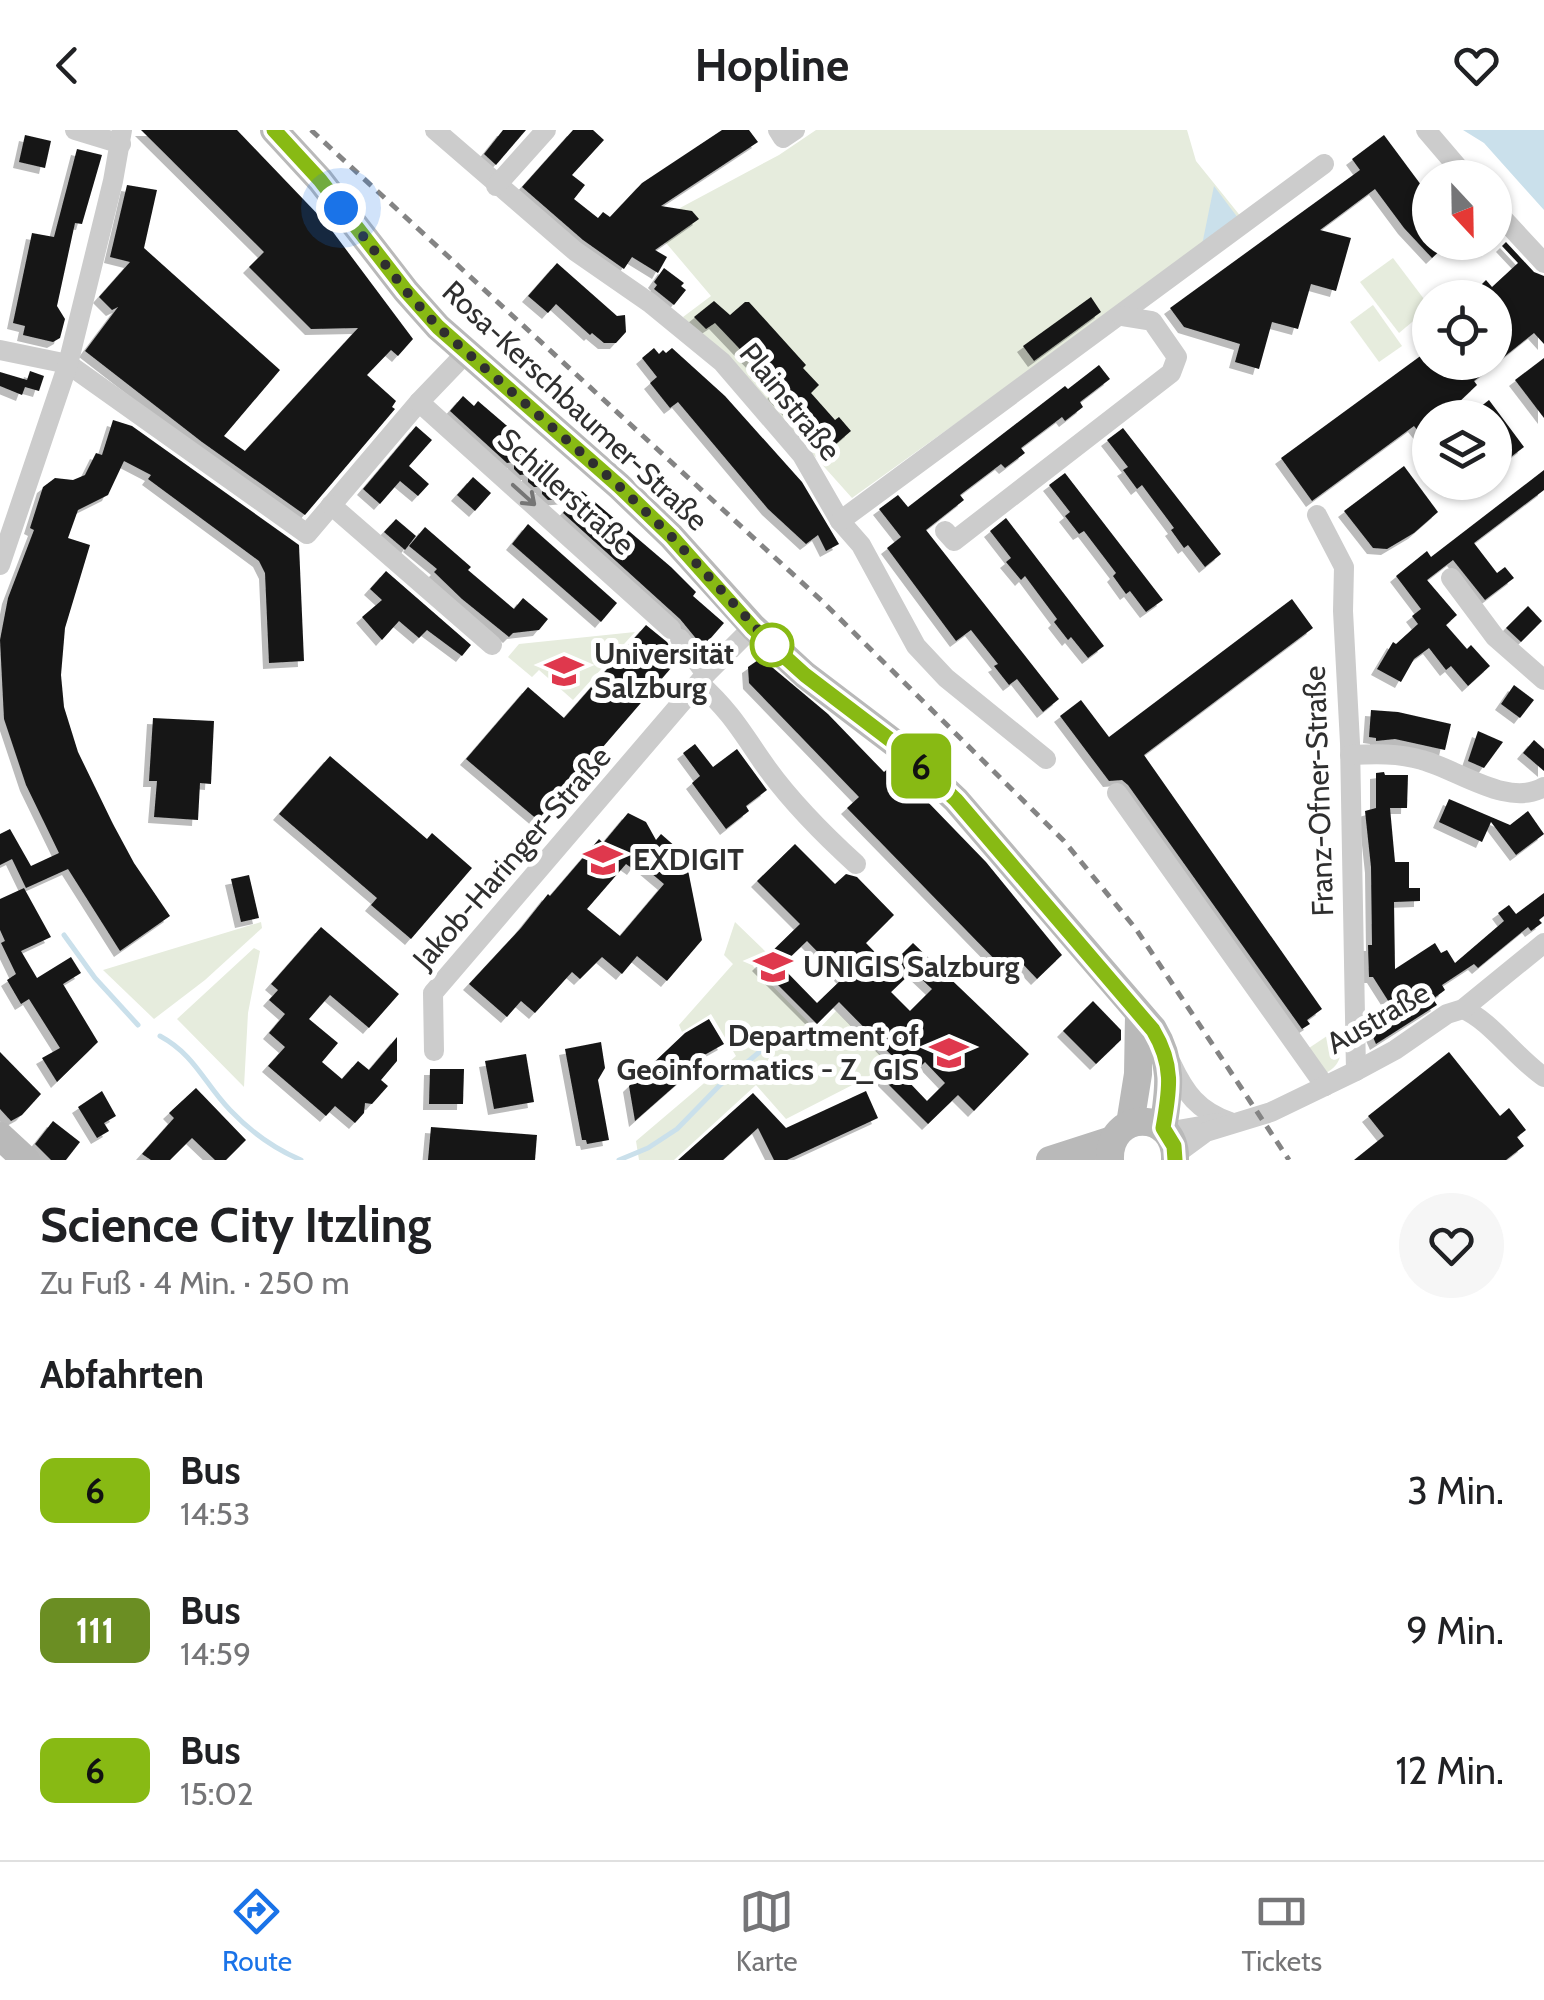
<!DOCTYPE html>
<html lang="de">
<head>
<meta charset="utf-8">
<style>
	:root { --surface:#fff; --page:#f6f6f6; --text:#202124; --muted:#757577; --line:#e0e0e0; --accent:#1a73e8 }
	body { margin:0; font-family:Cabin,sans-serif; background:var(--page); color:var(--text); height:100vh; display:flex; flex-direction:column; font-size:38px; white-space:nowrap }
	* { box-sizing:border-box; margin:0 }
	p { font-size:32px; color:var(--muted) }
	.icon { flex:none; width:55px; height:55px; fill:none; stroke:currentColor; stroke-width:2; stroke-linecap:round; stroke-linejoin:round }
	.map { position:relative; height:1030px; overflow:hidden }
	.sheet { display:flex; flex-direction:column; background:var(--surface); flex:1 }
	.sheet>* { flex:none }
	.badge { padding:0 20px; border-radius:15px; font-size:35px; line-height:65px }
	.needle { width:65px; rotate:158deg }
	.fabs { position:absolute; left:1412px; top:30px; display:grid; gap:20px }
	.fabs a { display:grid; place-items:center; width:100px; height:100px; border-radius:50%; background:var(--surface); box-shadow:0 2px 8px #0004; font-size:50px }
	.you { position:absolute; width:50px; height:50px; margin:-25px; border:8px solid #fff; border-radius:50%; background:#1a73e8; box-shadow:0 0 0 15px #1a73e833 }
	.map>.badge { position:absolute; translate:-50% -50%; box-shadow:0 0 0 5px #fff }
	h2 { padding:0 40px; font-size:38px; line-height:90px }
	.round { display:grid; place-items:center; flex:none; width:105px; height:105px; border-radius:52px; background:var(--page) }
	.summary { display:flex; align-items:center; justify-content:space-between; height:170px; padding:0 40px }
	h1 { font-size:48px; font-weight:700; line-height:75px }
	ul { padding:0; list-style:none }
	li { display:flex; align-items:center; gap:30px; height:140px; padding:0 40px }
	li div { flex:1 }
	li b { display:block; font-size:38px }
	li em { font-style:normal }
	li .badge { min-width:110px; font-weight:700; text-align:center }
	header { display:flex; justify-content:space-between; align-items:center; height:130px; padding:0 40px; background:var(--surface); font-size:45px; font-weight:700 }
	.tab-bar { display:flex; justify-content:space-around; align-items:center; height:140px; border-top:2px solid var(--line); background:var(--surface); font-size:28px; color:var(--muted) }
	.tab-bar a { display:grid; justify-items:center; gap:5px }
	.tab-bar .selected { color:var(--accent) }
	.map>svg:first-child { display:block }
	.green { fill:#e6ecdd }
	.water { fill:#cae0eb }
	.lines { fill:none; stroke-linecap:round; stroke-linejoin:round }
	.stream { stroke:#cae0eb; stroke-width:5 }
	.building { fill:#161616; fill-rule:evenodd; filter:url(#shadow) }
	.street { stroke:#ccc; stroke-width:20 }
	.secondary { stroke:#b9b9b9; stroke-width:28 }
	.rail { stroke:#848484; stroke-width:5; stroke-dasharray:10 8; stroke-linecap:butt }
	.oneway { stroke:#767676 }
	.line-casing { stroke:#fff; stroke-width:22 }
	.line { stroke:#88ba14; stroke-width:15 }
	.walk { stroke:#2f2f2f; stroke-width:10; stroke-dasharray:0 18 }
	.stop-dot { fill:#fff; stroke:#88ba14; stroke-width:5 }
	.labels { text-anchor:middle; stroke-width:10; stroke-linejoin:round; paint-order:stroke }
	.street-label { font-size:30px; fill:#2f2f2f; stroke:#fff }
	.poi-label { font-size:30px; font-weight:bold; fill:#2f2f2f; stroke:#fff; text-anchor:start }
</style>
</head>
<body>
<header><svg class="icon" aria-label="back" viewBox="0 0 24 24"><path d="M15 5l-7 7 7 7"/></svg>Hopline<svg class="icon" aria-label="heart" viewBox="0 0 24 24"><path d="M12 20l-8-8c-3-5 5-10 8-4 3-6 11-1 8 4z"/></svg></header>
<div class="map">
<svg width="1544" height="1030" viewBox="0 0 1544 1030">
	<defs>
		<filter id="shadow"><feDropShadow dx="-6" dy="6" stdDeviation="0" flood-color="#0004"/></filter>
	</defs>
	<rect width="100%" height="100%" fill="#fff"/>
	<g class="green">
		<path d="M816 0H1187L1196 31 1242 88 852 368 767 273 683 187 711 166 650 94 779 25Z"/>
		<path d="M1393 128 1430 177 1399 203 1360 152Z"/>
		<path d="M1373 175 1402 216 1379 232 1350 192Z"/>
		<path d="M635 502 573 570 539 540 532 547 508 527 519 514Z"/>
		<path d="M261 792 262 798 205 850 154 889 103 840Z"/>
		<path d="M735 792 766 822 753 836 817 901 836 881 887 931 868 947 786 989 756 955 674 1030H639L636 1011 736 926 711 884 682 902 679 895 733 834 724 825Z"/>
		<path d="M254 818 260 821 248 883 244 957 177 889Z"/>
		<path d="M1339 903C1342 924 1343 935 1322 945L1306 920 1330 904Z"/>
	</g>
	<g class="water">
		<path d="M1463 0H1544V80L1484 13Z"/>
		<path d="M1214 56 1238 88 1202 115Z"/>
	</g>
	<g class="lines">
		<g class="stream">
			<path d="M64 805 95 848 138 895"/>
			<path d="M160 906C195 925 204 953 230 980 250 1001 275 1019 301 1030"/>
			<path d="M619 1030 648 1018 677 999 720 955 763 919"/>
		</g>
	</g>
	<g class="building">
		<path d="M141 0H237L327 94 413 209 398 226 391 220 367 245 396 271 392 277 395 279 305 385 202 312 85 221 118 177 112 180 99 167 130 132 110 127 127 55 157 60 144 118 280 240 224 306 245 321 358 198 311 199 249 137 264 122Z"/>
		<path d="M503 0H526L496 35 484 24Z"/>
		<path d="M573 0H593L604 10 572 45 585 55 574 69 598 88 603 82 610 87 642 53 722 0H749L758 12 661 76 692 81 699 89 655 120 667 127 658 143 632 127 624 139 583 110 522 57Z"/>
		<path d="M25 5 51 11 45 38 19 32Z"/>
		<path d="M1384 5 1430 67V112H1449L1432 128 1404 98 1375 59 1320 100 1351 108 1336 161 1311 154 1298 199 1272 192 1259 239 1235 232 1240 214 1184 197 1170 178 1360 40 1352 29Z"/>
		<path d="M77 19 102 25 82 94 75 93 57 176 65 189 60 208 53 212 23 205 25 196 13 193 32 103 54 107Z"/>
		<path d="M1506 112 1534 142 1544 146V214L1534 203 1474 251 1477 255 1459 272 1470 285 1489 270 1524 317 1495 339V288H1430V316L1414 296 1312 371 1281 328 1430 219V232H1495V168H1468L1486 150 1492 157 1518 133 1502 116Z"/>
		<path d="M557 133 617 186 625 185 626 202 616 213H604L592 203 590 205 556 174 548 183 528 166Z"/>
		<path d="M664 138 684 153 681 156 686 160 674 175 654 159 657 155 654 152Z"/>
		<path d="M1091 167 1101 182 1034 231 1023 216Z"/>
		<path d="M714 171 730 185 745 172H749L806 235 803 238 819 255 811 263 835 290 839 287 851 301 830 319 794 278 790 281 773 263 778 259 715 193 706 199 694 187Z"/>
		<path d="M654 218 659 224 663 220 666 223 672 218 725 266 802 352 839 414 826 421 818 405 806 414 768 379 678 272 670 278 650 253 657 247 642 228Z"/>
		<path d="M1544 228V288L1515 250Z"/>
		<path d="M1099 235 1110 249 1080 272 1083 277 1065 291 1062 287 1021 318 1025 323 1005 338 1001 334 960 365 964 370 926 400 1059 569 1043 582 1017 549 1009 555 994 536 998 534 971 500 956 511 887 418 901 407 879 379 898 365 908 377 1065 256 1068 259Z"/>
		<path d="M30 241 44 246 39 261 25 257 22 265 0 256V242L27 250Z"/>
		<path d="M463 266 474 276 478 271 513 301 511 303 539 328 540 342H553L554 354H568L569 368 548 370 542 364V357H534L528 352V344L520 345 514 339V332L507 333 450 281Z"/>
		<path d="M113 290 132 296 299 415 304 531 269 533 265 443 259 431 148 349 151 345 124 331 108 365 78 380 68 408 90 415 65 498 61 545 64 577 78 622 113 694 134 733 170 786 120 821 68 739 26 758 12 729 0 735V704L10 699 31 736 59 723 26 655 4 589 0 510 8 468 34 400 30 398 43 357 55 348 73 350 85 345 96 323 102 325Z"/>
		<path d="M416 296 432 310 409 336 429 354 418 366 400 351 380 374 363 359Z"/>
		<path d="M1123 298 1221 424 1205 437 1188 415 1184 418 1171 400 1174 398 1142 355 1137 359 1123 340 1128 337 1107 310Z"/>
		<path d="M1404 336 1438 382 1414 403 1387 419 1373 418 1344 381Z"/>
		<path d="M1544 340V360L1474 413 1497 443 1505 437 1514 448 1485 470 1453 430 1427 450 1457 485 1446 495 1467 519 1471 515 1490 536 1468 556 1451 536 1446 540 1429 518 1414 529 1401 552 1377 539 1393 512 1396 514 1418 494 1412 486 1421 479 1396 446 1427 421 1431 427Z"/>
		<path d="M1065 343 1163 470 1146 482 1130 461 1126 464 1113 446 1116 443 1084 401 1079 404 1065 386 1070 382 1049 355Z"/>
		<path d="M473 347 491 363 475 381 457 365Z"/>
		<path d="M582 361 671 437 696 462 693 466 724 493 703 517 680 489 563 383Z"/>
		<path d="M1006 388 1104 516 1088 528 1071 507 1068 510 1054 492 1057 489 1025 446 1021 450 1006 432 1011 428 990 401Z"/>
		<path d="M396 389 416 406 405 420 384 402Z"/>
		<path d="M528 394 617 473 601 492 512 414Z"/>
		<path d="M425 397 471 437 468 440 514 479 523 468 548 489 539 500 513 503 509 507 462 469 434 442 437 439 409 416Z"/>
		<path d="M386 441 471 515 462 526 427 500 419 508 399 491 382 510 362 487 382 470 370 459Z"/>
		<path d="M1292 469 1313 498 1144 625 1322 879 1307 890 1310 894 1302 899 1128 655 1122 650 1109 651 1060 586 1081 570 1109 607Z"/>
		<path d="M1528 476 1542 491 1521 512 1506 498Z"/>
		<path d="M646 495 667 512 678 530 539 691 466 629 528 557 564 588Z"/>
		<path d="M761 528 828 584 884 642 892 635 986 732 1062 825 1037 849 1018 829 1006 841 847 678 859 667 749 553 748 537Z"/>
		<path d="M1514 555 1534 570 1520 588 1501 574Z"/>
		<path d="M1371 580 1398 582 1451 594 1445 620 1395 609 1376 611V608L1369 607Z"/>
		<path d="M153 588 214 591 211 654 200 653 198 690 154 687 157 651H149Z"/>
		<path d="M1478 601 1503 612 1484 638 1468 631Z"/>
		<path d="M1534 610 1544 619V641L1523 623Z"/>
		<path d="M695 614 713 637 737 619 767 660 746 676 749 681 726 699 692 653 700 646 683 623Z"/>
		<path d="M330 626 427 709 432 703 472 738 411 809 371 775 377 768 279 684Z"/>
		<path d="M1384 642 1385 645H1408L1407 678H1390L1395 732H1409V758H1420V771L1394 772 1395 839 1435 813 1441 823 1447 820 1455 833 1504 791 1498 783 1509 775 1516 784 1544 763V786L1539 790 1542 793 1531 801 1528 797 1478 838 1474 834 1442 855 1445 860 1433 869 1437 875 1376 914 1369 898 1392 885 1394 880 1373 847H1369L1368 815H1372L1371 737 1365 681 1376 678V643Z"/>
		<path d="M1449 669 1510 695 1528 681 1544 704 1516 725 1491 692 1482 712 1439 692Z"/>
		<path d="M628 683 646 692 656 710 661 704 685 725 702 810 667 851 637 826 622 844 602 827 580 849 572 842 535 883 521 871 507 887 469 854 521 798 548 764 550 766 599 709 603 713ZM638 732 664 754 620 806 587 779 626 734 633 739Z"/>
		<path d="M795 714 835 754 846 744 857 747 894 785 866 813 889 837 913 813 1029 924 974 981 958 965 928 994 883 949 899 933 839 872 817 894 758 835 800 794 757 751ZM807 811 843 848 817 873 781 836ZM913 841 932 859 910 881 891 862ZM925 932 945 953 927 971 907 950Z"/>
		<path d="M249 745 259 788 241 792 231 749Z"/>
		<path d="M24 758 51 807 21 821 37 848 71 827 81 843 63 854 98 912 57 952 42 928 60 918 29 869 21 874 7 850 16 844 1 813 5 811 0 800V769Z"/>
		<path d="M321 797 399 864 369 898 330 865 309 889 338 913 322 932 342 949 358 931 369 940 397 907V931L381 950 388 956 372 974 365 973 364 983 355 993 335 976 326 986 268 936 285 917 269 903 285 884 269 870 278 860 271 854Z"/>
		<path d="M1093 871 1121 900V910L1096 934 1063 901Z"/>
		<path d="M709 889 724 914 699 928 702 932 635 991 629 956 685 903Z"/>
		<path d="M601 912 605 938 598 950 609 1010 587 1014 586 1010H582L565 919Z"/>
		<path d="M0 922 41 964 22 985 11 991 0 979Z"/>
		<path d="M1449 922 1500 986 1509 978 1526 1000 1517 1007 1524 1016 1506 1030H1354L1384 1006 1368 986Z"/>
		<path d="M526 924 534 972 494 979 485 931Z"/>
		<path d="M430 939H464L463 974H429Z"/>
		<path d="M196 958 246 1010 226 1030H215L192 1008 170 1030H151L142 1024 174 988 169 983Z"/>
		<path d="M102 961 116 986 104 993 109 1001 97 1008 78 977Z"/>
		<path d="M866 961 878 988 787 1030H774L758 998 723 1030H678L753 963 786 998Z"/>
		<path d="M53 991 80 1012 66 1030H51L35 1014Z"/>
		<path d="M431 997 537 1005 535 1030H428Z"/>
	</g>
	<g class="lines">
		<g class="street">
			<path d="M75 0 121 14"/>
			<path d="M435 0 575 121 650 173 722 232 802 325 840 391 861 415 916 516 946 548 1046 629"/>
			<path d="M778 0 783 8 795 0"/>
			<path d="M1426 0 1467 48"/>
			<path d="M496 56 546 0"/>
			<path d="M1495 80 1544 133"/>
			<path d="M0 220 68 234 307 404 419 272 467 222"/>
			<path d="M419 272 671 499"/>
			<path d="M331 375 492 515"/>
			<path d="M1317 385 1344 437 1343 481 1350 613 1356 941"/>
			<path d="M840 391 1324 34"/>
			<path d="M945 401 954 411 1171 243 1177 227 1152 191 1121 186"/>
			<path d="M0 435 68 234 113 51 122 0"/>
			<path d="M1451 448 1495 507 1544 550"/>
			<path d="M680 509 706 544"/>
			<path d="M699 553C729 580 740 599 762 631 788 669 822 703 856 734"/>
			<path d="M1350 625C1374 624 1399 623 1422 630 1459 640 1508 678 1544 657"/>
			<path d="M1117 663 1325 956"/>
			<path d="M1463 879C1490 890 1517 929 1544 947"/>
			<path d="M434 921 433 863 706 544 753 497"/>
			<path d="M1171 933C1185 963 1198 981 1230 992"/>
			<path d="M1166 1002 1218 993"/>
			<path d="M1176 1024 1206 1002 1271 982 1356 941 1395 920 1447 884 1463 879 1544 813"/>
		</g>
		<g class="secondary">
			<path d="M274 0 320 50 406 161 438 197 619 356 671 406 753 497 805 545 901 618 956 670 1153 899C1174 934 1169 960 1163 999"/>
			<path d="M1130 994 1138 944 1139 885"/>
			<path d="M0 1006 26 1030"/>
			<path d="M1050 1030 1112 1010"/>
			<path d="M1110 1030C1108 979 1177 979 1175 1030"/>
		</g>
		<path class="rail" d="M311 0 822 471 1064 711 1136 799 1289 1030"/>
	</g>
	<defs><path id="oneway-shaft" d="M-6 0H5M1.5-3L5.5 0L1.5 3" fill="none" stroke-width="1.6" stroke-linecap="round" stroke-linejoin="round" transform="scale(2.5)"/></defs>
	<use class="oneway" href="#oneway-shaft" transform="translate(524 365) rotate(42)"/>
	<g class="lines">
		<g class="line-casing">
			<path id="line" d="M274 0 320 50 406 161 438 197 619 356 671 406 753 498 805 545 901 618 956 670 1153 900C1174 935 1170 959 1163 998L1174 1016 1175 1030"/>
		</g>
		<use href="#line" class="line"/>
		<path class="walk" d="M341 78 406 161 438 197 619 356 671 406 772 515"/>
	</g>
	<defs>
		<g id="university-bare" transform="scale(3)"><path d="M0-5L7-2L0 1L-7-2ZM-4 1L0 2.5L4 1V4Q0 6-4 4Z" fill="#df384d" stroke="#fff" stroke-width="2.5" paint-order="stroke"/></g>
	</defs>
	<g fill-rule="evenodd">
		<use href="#university-bare" x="564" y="541"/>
		<use href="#university-bare" x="603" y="730"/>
		<use href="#university-bare" x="773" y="837"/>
		<use href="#university-bare" x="949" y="923"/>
	</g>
	<circle class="stop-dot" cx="772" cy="515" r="20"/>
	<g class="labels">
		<g class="street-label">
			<text transform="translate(790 272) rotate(51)" y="10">Plainstraße</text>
			<text transform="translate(575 276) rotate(43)" y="10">Rosa-Kerschbaumer-Straße</text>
			<text transform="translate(566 362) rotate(42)" y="10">Schillerstraße</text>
			<text transform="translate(1319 661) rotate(-92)" y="10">Franz-Ofner-Straße</text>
			<text transform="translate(512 728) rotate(-49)" y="10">Jakob-Haringer-Straße</text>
			<text transform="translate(1378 888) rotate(-30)" y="10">Austraße</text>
		</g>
		<g class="poi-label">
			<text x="594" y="534">Universität<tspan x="594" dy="34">Salzburg</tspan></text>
			<text x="633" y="740">EXDIGIT</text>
			<text x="803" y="847">UNIGIS Salzburg</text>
			<text x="919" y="916" text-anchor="end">Department of<tspan x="919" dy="34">Geoinformatics - Z_GIS</tspan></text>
		</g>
	</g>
</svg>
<div class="fabs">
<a><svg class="needle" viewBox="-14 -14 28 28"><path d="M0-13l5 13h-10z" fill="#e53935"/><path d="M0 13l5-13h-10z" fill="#757577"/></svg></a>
<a><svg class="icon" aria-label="locate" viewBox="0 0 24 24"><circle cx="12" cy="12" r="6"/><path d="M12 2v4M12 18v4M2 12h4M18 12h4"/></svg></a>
<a><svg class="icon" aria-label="layers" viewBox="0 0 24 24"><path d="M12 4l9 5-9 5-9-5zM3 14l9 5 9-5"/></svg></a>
</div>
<div class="you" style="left:341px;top:78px"></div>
<b class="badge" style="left:921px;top:636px;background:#88ba14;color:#111">6</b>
</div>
<section class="sheet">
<div class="summary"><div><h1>Science City Itzling</h1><p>Zu Fuß · 4 Min. · 250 m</p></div><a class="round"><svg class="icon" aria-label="heart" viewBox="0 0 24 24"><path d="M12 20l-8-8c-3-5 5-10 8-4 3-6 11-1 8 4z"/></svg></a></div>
<h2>Abfahrten</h2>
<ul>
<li><span class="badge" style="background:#88ba14;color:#111">6</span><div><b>Bus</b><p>14:53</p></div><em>3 Min.</em></li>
<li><span class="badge" style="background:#6b8e23;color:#fff">111</span><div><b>Bus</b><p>14:59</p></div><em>9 Min.</em></li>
<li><span class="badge" style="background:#88ba14;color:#111">6</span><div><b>Bus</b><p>15:02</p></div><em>12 Min.</em></li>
</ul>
</section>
<nav class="tab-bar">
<a class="selected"><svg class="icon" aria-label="directions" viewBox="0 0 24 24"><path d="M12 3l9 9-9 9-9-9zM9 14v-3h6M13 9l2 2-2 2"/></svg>Route</a>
<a><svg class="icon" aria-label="map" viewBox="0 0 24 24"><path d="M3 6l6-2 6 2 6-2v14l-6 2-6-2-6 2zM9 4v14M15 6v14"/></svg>Karte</a>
<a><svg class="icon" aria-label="tickets" viewBox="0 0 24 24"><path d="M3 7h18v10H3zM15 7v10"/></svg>Tickets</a>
</nav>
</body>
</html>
